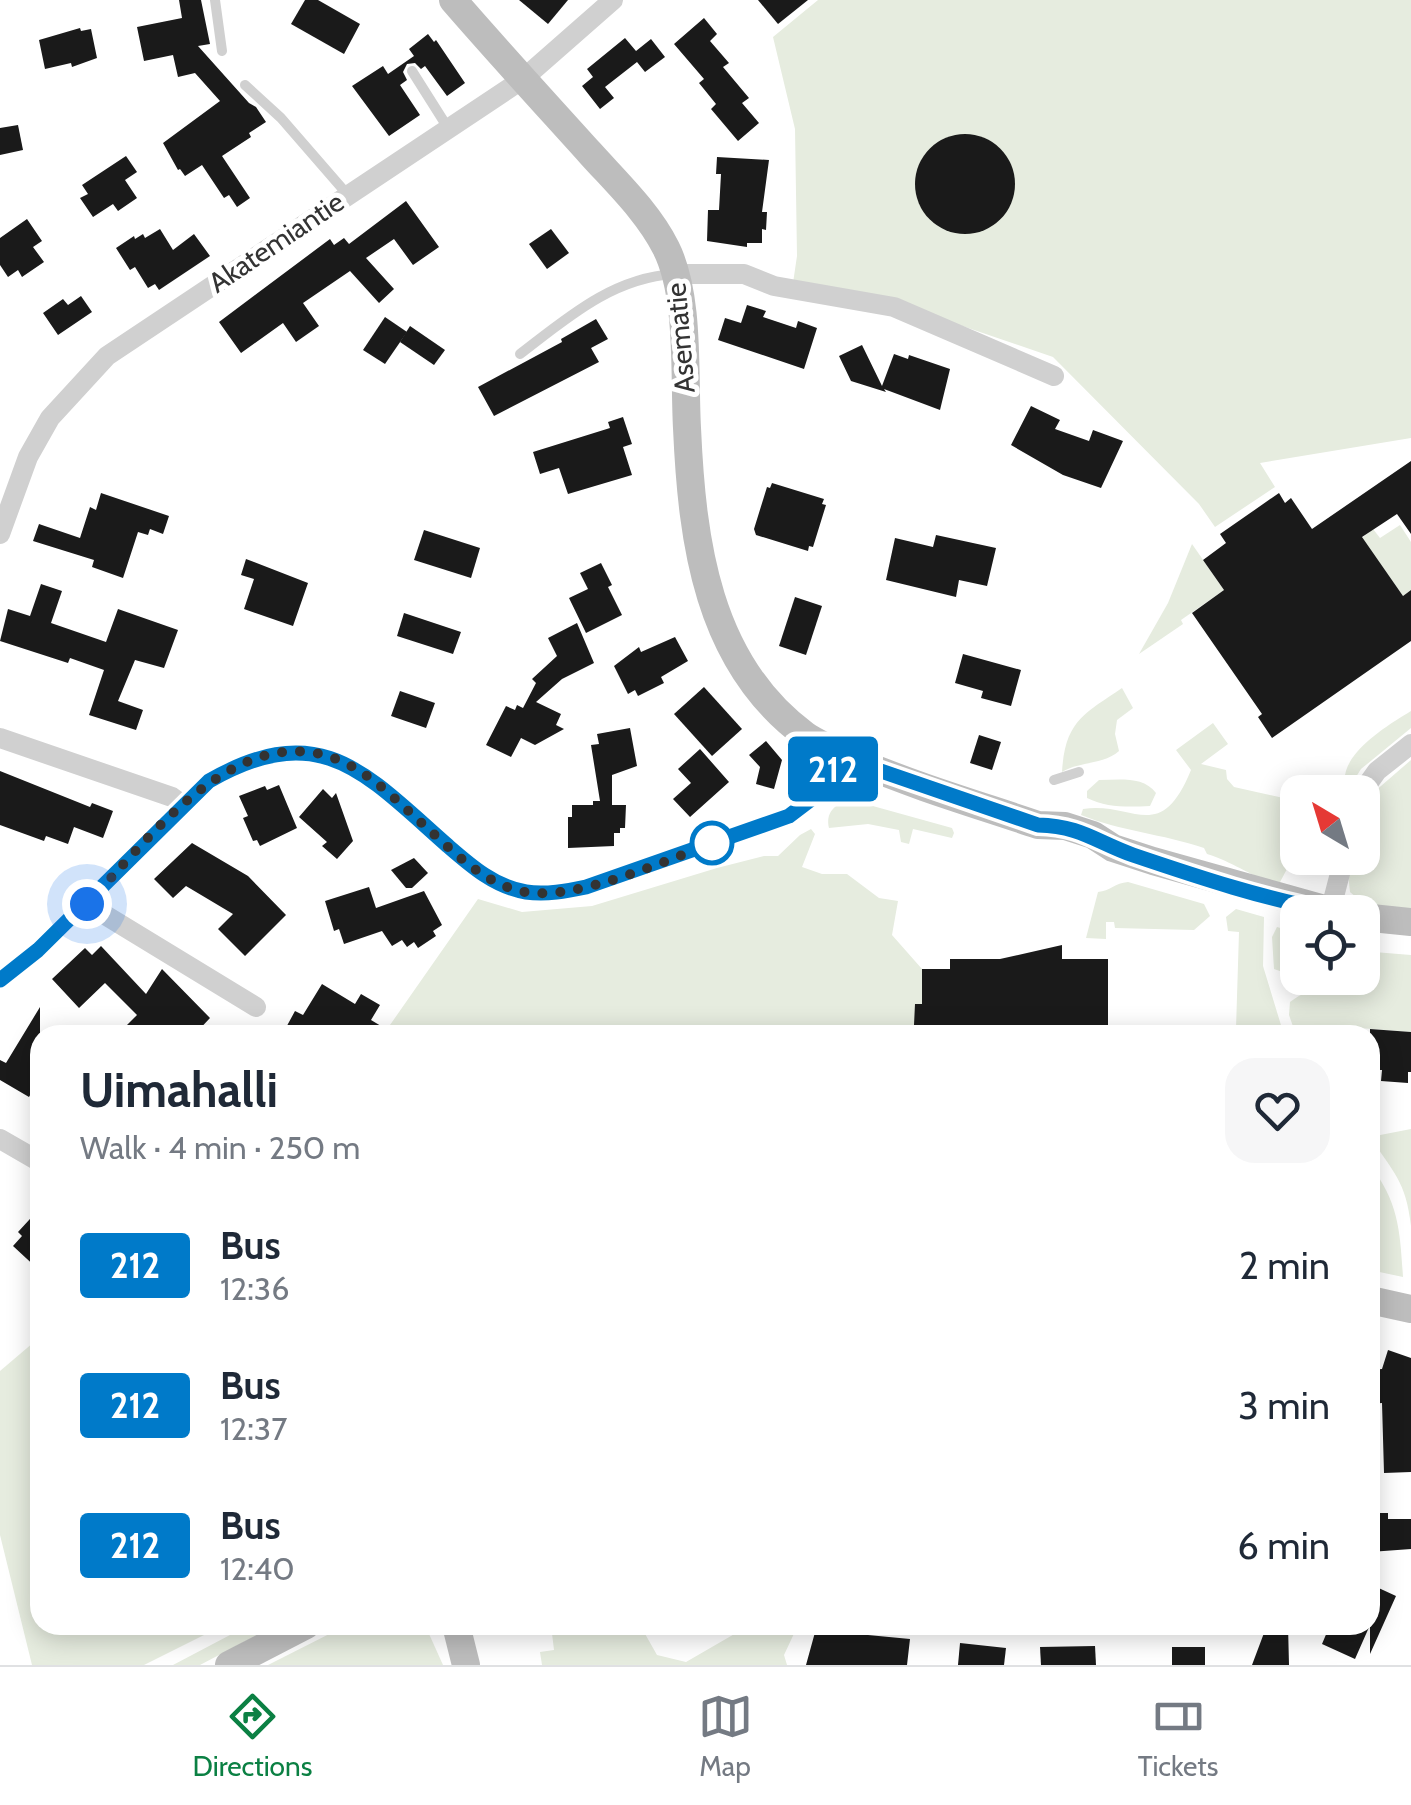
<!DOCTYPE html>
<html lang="en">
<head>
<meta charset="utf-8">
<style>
	:root { --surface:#fff; --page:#f6f6f7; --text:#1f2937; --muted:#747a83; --line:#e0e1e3; --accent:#0b8043 }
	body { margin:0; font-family:Cabin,sans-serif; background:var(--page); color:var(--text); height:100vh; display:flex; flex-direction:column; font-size:38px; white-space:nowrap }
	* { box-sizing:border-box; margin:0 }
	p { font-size:32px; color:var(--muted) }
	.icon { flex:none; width:55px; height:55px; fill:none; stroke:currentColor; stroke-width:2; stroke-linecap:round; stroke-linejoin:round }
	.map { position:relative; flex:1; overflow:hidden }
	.side { position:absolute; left:30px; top:1025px; width:1350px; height:610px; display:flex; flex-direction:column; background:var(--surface); border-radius:30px; box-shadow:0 5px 25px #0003 }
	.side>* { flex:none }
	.badge { padding:0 20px; border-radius:8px; font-size:35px; line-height:65px }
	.needle { width:65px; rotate:322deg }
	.buttons { position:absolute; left:1280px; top:775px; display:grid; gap:20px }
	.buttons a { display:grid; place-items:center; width:100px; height:100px; border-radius:20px; background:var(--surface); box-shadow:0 5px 25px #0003; font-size:50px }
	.you { position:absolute; width:50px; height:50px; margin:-25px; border:8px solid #fff; border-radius:50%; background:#1a73e8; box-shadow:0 0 0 15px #1a73e833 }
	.map>.badge { position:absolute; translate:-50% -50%; box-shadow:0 0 0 5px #fff }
	.round { display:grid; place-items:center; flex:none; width:105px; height:105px; border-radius:30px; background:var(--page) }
	.summary { display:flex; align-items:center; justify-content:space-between; height:170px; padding:0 50px }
	h1 { font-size:48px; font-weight:700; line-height:75px }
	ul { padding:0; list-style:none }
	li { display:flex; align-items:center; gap:30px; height:140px; padding:0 50px }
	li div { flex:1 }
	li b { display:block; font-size:38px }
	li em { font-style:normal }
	li .badge { min-width:110px; font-weight:700; text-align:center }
	.tabs { display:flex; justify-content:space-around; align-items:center; height:140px; border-top:2px solid var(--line); background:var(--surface); font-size:28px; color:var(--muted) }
	.tabs a { display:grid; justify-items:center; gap:5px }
	.tabs .active { color:var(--accent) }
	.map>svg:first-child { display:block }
	.green { fill:#e6ecdf }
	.building { fill:#1a1a1a }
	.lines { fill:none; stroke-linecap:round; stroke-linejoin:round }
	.lane { stroke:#d0d0d0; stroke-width:10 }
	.street { stroke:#d0d0d0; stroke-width:20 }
	.secondary { stroke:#bdbdbd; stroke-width:28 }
	.line-casing { stroke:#fff; stroke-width:22 }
	.line { stroke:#007ac9; stroke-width:15 }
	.walk { stroke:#333; stroke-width:10; stroke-dasharray:0 18 }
	.stop-dot { fill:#fff; stroke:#007ac9; stroke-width:5 }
	.labels { text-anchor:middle; stroke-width:10; stroke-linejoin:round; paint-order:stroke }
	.street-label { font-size:28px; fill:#333; stroke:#fff }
</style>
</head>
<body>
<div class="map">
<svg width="1411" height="1665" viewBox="0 0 1411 1665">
	<rect width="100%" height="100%" fill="#fff"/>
	<g class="green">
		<path d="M818 0H1411V438L1260 463 1275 487 1215 527 1199 504 1053 357 892 302 793 283 797 256 795 129 773 37Z"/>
		<path d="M1400 525 1411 542V590L1403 596 1362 538 1373 529 1380 538Z"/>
		<path d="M1192 544 1224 590 1181 620 1183 624 1139 654 1168 603Z"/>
		<path d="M1122 688 1133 708 1117 720 1115 734 1119 751C1103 765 1080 761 1062 772 1065 721 1084 714 1122 688Z"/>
		<path d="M1411 711V728L1361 769 1349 788 1345 784C1340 754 1388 725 1411 711Z"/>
		<path d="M1213 723 1228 744 1201 764 1226 770 1227 779 1234 787 1297 801V850L1279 884C1250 877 1236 863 1207 854L1204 848C1163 834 1120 831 1081 815L1083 809C1133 801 1160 846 1191 770L1176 750Z"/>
		<path d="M1411 760V912L1363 903 1350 892 1348 873 1352 858H1362L1366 799Z"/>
		<path d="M1099 780C1120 780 1143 776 1156 793L1150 806C1128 807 1107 808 1087 798V791Z"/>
		<path d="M845 801 862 803 952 828 954 833 952 838 913 829 909 844 901 842 899 830 868 824 829 828C826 814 832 807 845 801Z"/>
		<path d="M811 829 815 834 802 867 822 874H847L879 898 898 901 892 935 922 969V1004L915 1005V1025H930L931 1031H1043L1048 1035H383L478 899 522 912 592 906 717 868 764 856H778L800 835Z"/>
		<path d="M1128 882 1204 904 1210 916 1194 930 1115 928 1114 922H1106V939L1086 938 1098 892C1110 891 1115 883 1128 882Z"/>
		<path d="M1236 909 1264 917 1263 966 1284 1035H1090L1096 1031 1236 1029 1239 932 1228 931 1226 917Z"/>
		<path d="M1277 927 1297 933V977L1274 969 1272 937Z"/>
		<path d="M1374 952 1411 955V1032L1346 1027 1344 1035H1296L1289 1015 1290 1002C1311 986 1337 982 1362 978Z"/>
		<path d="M1411 1129V1226C1406 1181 1393 1172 1370 1137Z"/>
		<path d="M1370 1165C1399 1203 1400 1231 1403 1277L1370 1270Z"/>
		<path d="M40 1337V1625H224L144 1665H32L0 1535V1371Z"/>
		<path d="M249 1625H276L200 1665H173Z"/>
		<path d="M347 1625H425L443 1665H268Z"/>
		<path d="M551 1625H640L657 1655 686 1662 750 1625H798L784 1655 787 1665H542L540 1652 554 1650Z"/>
	</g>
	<g class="building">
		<path d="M179 0H201L210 44 198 46 249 103 256 107 266 122 249 133 251 137 222 156 250 198 237 207 229 195 224 198 202 165 185 176 180 169 178 170 163 143 220 101 195 73 178 77 173 55 144 61 137 27 182 18Z"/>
		<path d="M305 0H318L360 24 344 54 291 24Z"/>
		<path d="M519 0H568L548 24Z"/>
		<path d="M758 0H808L778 24Z"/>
		<path d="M704 18 717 34 710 41 729 63 723 67 749 98 742 103 759 123 738 141 711 109 716 104 699 83 704 79 674 44Z"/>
		<path d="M80 28 81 31 91 29 97 58 72 67 71 63 45 69 39 40Z"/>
		<path d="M428 34 434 42 436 40 465 83 447 96 425 66 421 69 415 63 407 64 403 72 407 80 400 85 420 115 389 136 352 86 383 66 388 74 414 56 409 49Z"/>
		<path d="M625 38 636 51 651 39 665 57 645 72 637 62 605 87 614 98 600 109 582 86 593 77 587 69Z"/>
		<path d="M18 125 23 150 0 155V128Z"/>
		<circle cx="965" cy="184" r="50"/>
		<path d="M126 156 137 172 125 180 137 198 118 211 113 204 93 217 80 198 88 194 82 185Z"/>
		<path d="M717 157 769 160 762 212H767L766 230 762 229V243H747V247L707 241 708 210H719L721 174H716Z"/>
		<path d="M406 201 439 247 413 265 394 239 366 258 394 289 379 303 350 271 303 303 319 326 296 342 283 323 241 353 219 322 330 239 334 245 344 238 349 244Z"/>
		<path d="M27 219 42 241 33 247 44 262 22 277 18 270 8 277 0 265V238Z"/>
		<path d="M160 229 173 250 194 234 210 256 159 290 155 284 148 288 135 267 130 270 116 248 134 236 135 239 143 234 145 238Z"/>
		<path d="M551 229 569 253 547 269 529 244Z"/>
		<path d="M81 296 92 312 58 335 43 313 63 299 68 305Z"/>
		<path d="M747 305 766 311 763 317 796 328 798 321 817 328 804 369 718 340 725 318 741 323Z"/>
		<path d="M385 317 407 332 385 364 363 350Z"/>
		<path d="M596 319 608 339 591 348 599 362 494 416 478 387 562 342 561 339Z"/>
		<path d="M410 326 445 350 434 365 400 342Z"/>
		<path d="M862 345 882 386 894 354 908 359 909 355 950 369 940 410 884 389 886 392 851 381 839 356Z"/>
		<path d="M1031 406 1060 420 1055 429 1089 441 1093 430 1123 441 1101 488 1063 475 1011 445Z"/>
		<path d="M623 417 632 444 623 447 632 475 568 494 559 468 540 474 533 452 610 428 608 422Z"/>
		<path d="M1411 461V534L1397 514 1362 537 1403 596 1411 590V641L1272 738 1258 717 1262 714 1192 613 1224 590 1203 560 1226 543 1220 534 1279 493 1285 503 1291 498 1312 529Z"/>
		<path d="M772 483 824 499 822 504 826 505 813 547 809 546 808 551 756 535 754 529 767 487 770 488Z"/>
		<path d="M101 493 169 516 163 534 150 529 148 535 138 532 123 578 92 567 94 560 33 541 39 524 80 538 90 507 96 510Z"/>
		<path d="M424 530 480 548 471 578 414 560Z"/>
		<path d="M936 535 996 548 987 586 959 580 956 597 886 580 895 538 933 547Z"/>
		<path d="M246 559 308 583 293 626 244 609 254 579 241 575Z"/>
		<path d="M601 563 612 585 608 587 622 615 586 633 569 598 588 589 580 573Z"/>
		<path d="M41 584 62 591 51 623 106 642 118 609 178 630 164 668 135 660 118 701 143 710 136 730 89 715 104 670 70 658 68 663 0 641 8 609 30 616Z"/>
		<path d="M795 597 822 606 806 655 779 646Z"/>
		<path d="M404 613 461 632 453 654 397 636Z"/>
		<path d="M577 623 594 663 562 679 536 702 561 714 556 725 564 729 535 745 521 738 511 757 486 745 506 706 515 710 517 705 523 708 536 683 532 679 557 656 548 638Z"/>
		<path d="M675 637 688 661 661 677 664 683 638 696 635 690 628 694 614 666 639 647 641 652Z"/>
		<path d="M963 654 1021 670 1011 706 981 698 983 691 955 683Z"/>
		<path d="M704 687 742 729 712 756 674 714Z"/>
		<path d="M400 691 435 703 426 728 391 716Z"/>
		<path d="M630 728 637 766 612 775V805H626L625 828H620V833H614V846L568 848V817H572V805H593V801H600L591 745 599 744 597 734Z"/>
		<path d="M979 735 1001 742 992 770 970 763Z"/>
		<path d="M766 741 782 760 774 789 756 784 760 767 749 755Z"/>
		<path d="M700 749 729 782 690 817 673 799 691 783 678 769Z"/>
		<path d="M0 771 90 807 92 803 113 811 103 838 74 827 68 844 46 836 44 841 0 825Z"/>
		<path d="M279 785 297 828 260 846 257 840 253 841 243 818 248 816 239 796 265 786 267 790Z"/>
		<path d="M323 789 332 798 336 793 353 841 337 859 322 846 327 842 299 817Z"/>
		<path d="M192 843 248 876 286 915 245 956 218 929 233 914 186 886 173 898 154 879Z"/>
		<path d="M414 858 428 873 412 888H406L391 870Z"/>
		<path d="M369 887 376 908 424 891 442 925 433 931 436 936 418 948 414 942 407 947 402 940 392 946 382 931 344 944 339 929 334 931 325 901Z"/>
		<path d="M1062 945V959H1108V1028L914 1025 915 1004H922V969H950V959H1000Z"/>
		<path d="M101 946 146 994 162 969 210 1018 194 1035H117L137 1015 105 983 79 1008 52 979 85 948 92 955Z"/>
		<path d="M322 984 355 1004 361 994 380 1005 371 1020 396 1035H282L295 1011 303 1015Z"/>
		<path d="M40 1007V1078L29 1097 0 1080V1060L6 1063Z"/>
		<path d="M1370 1029 1411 1032V1072H1408V1083L1381 1081 1382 1070H1370Z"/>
		<path d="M40 1208V1271L13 1246 22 1236 18 1232Z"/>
		<path d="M1388 1350 1411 1358V1472L1384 1473 1382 1403 1370 1404V1370L1382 1369Z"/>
		<path d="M1370 1513H1388V1519H1411V1549L1370 1552Z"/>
		<path d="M1370 1584 1396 1596 1370 1654V1625L1355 1659 1322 1644 1330 1625H1370Z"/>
		<path d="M817 1625 847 1633 910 1639 907 1665H806Z"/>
		<path d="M1264 1625H1288L1289 1665H1252L1264 1633Z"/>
		<path d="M960 1643 1006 1648 1004 1665H958Z"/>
		<path d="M1095 1646 1096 1665H1041L1040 1647Z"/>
		<rect x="1172" y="1647" width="33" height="18"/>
	</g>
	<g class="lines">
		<g class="lane">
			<path d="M215 0 222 51"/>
			<path d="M412 71 448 128"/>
			<path d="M245 85 281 118 347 194"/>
			<path d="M520 354C567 318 612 278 674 274"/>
			<path d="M1054 780 1079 772"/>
		</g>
		<g class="street">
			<path d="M675 274H744L774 286 894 307 1054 376"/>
			<path d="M0 534 28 457 50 418 107 356 523 79 613 0"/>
			<path d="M0 738 172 797 183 805"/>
			<path d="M1362 792 1377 771 1411 744"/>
			<path d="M87 904 256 1007"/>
			<path d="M1330 912 1344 858"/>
			<path d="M0 980 38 950 209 781C321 717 365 773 448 846 471 866 495 887 526 892 546 895 567 891 586 887L789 816 814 797 843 754"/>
			<path d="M0 1139 40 1162"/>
		</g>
		<g class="secondary">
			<path d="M453 0C498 52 544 102 590 153 616 182 648 212 666 248 690 296 684 374 687 428 692 541 707 663 805 735 821 746 842 754 859 762 917 787 979 805 1038 825L1065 826 1093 835 1113 848 1153 861 1335 912"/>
			<path d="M1362 917 1411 922"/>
			<path d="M1370 1300 1411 1309"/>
			<path d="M456 1625 466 1665"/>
			<path d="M229 1665 306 1625"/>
		</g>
	</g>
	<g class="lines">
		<g class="line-casing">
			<path id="line" d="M0 980 38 950 209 781C321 717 365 773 448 846 471 866 495 887 526 892 546 895 567 891 586 887L789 816 814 797 843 754 878 770 1038 825C1081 826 1096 842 1133 855 1198 877 1267 900 1335 912"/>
		</g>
		<use href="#line" class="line"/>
		<path class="walk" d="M87 904C149 839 238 716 341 761 373 775 399 803 425 826 454 852 485 885 525 892 580 901 670 858 722 840L712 843"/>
	</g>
	<circle class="stop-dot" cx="712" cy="843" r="20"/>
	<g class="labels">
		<g class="street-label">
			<text transform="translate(276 242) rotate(-34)" y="10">Akatemiantie</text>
			<text transform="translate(680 338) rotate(-95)" y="10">Asematie</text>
		</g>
	</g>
</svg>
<div class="buttons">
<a><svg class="needle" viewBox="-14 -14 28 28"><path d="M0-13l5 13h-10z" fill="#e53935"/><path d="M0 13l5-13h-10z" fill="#747a83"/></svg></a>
<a><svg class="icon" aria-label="locate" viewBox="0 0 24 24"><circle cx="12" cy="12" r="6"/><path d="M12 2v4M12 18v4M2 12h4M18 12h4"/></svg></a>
</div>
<div class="you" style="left:87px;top:904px"></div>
<b class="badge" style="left:833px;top:769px;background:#007ac9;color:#fff">212</b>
<section class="side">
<div class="summary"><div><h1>Uimahalli</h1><p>Walk · 4 min · 250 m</p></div><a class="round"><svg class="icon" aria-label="heart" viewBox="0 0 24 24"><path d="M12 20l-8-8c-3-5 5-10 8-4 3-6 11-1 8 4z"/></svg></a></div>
<ul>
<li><span class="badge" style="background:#007ac9;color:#fff">212</span><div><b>Bus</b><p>12:36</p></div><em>2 min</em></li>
<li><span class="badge" style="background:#007ac9;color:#fff">212</span><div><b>Bus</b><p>12:37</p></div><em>3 min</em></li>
<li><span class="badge" style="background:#007ac9;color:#fff">212</span><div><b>Bus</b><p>12:40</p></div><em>6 min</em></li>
</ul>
</section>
</div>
<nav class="tabs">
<a class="active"><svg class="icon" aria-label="directions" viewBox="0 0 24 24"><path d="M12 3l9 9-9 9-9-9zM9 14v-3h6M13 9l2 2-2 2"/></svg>Directions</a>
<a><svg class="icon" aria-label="map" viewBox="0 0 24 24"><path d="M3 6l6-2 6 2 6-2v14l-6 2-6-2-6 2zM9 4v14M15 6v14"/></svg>Map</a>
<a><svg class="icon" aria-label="tickets" viewBox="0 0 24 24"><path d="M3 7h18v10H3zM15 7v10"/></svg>Tickets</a>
</nav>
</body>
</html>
